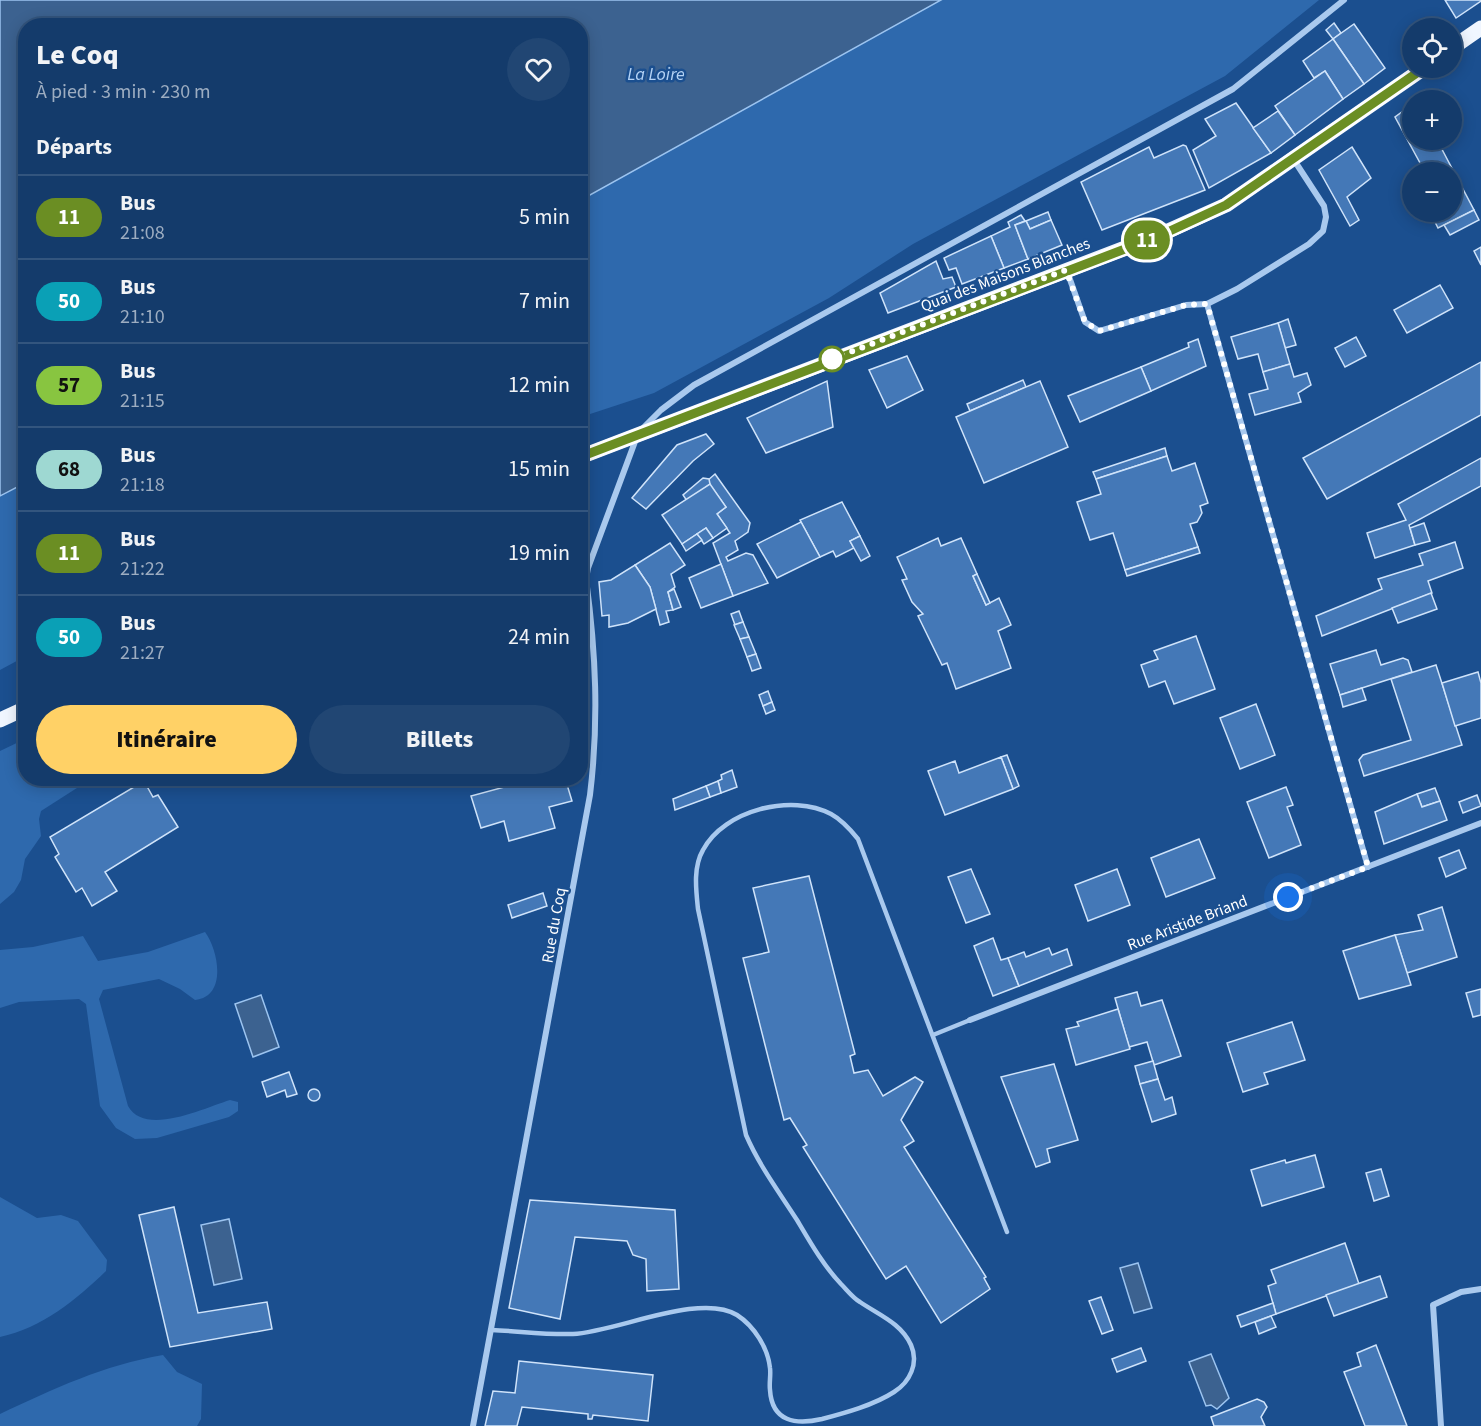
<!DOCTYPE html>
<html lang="fr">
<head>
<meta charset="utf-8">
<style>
	:root { --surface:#143b6b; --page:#214673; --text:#f1f3f6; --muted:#9dadc1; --line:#33557e; --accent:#ffd166 }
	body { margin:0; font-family:"Source Sans 3",sans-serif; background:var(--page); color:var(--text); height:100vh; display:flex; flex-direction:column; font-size:22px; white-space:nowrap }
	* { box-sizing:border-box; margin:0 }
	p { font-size:20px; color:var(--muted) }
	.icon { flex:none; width:33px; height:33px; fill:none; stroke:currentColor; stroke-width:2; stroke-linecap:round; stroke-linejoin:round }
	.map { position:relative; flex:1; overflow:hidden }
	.details { position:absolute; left:18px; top:18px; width:570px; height:768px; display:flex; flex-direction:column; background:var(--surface); border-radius:24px; box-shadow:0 3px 15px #0003,0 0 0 2px var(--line) }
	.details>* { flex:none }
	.badge { padding:0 12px; border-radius:20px; font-size:21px; line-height:39px }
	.fabs { position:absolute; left:1402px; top:18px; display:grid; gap:12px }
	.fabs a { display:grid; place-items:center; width:60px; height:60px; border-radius:50%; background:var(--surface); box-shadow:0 3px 15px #0003,0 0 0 2px var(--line); font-size:30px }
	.you { position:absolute; width:30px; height:30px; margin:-15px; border:4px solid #fff; border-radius:50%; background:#1a73e8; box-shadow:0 0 0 9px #1a73e833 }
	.map>.badge { position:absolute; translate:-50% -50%; box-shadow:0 0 0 3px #fff }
	h2 { padding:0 18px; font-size:22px; line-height:54px }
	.round { display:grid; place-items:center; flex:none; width:63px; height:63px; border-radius:32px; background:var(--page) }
	.headline { display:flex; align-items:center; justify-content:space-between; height:102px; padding:0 18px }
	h1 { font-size:28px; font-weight:800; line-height:45px }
	.primary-button { display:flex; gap:12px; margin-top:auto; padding:12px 18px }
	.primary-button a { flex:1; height:69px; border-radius:36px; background:var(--accent); color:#111; font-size:24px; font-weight:800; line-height:69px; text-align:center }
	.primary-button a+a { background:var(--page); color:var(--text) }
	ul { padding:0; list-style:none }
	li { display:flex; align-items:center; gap:18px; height:84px; padding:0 18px; border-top:2px solid var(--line) }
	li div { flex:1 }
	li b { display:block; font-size:22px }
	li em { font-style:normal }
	li .badge { min-width:66px; font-weight:700; text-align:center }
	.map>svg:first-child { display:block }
	.green { fill:#2e69ad }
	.water { fill:#3c6290; stroke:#9cc4f0; stroke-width:1.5 }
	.building { fill:#4478b7; stroke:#cfe3fa; stroke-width:1.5 }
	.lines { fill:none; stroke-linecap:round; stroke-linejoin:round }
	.service { stroke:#a9c9ee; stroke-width:4.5 }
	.minor { stroke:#a9c9ee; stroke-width:6 }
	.primary { stroke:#f0f6ff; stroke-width:15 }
	.line-casing { stroke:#fff; stroke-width:14 }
	.line { stroke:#6b8e23; stroke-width:9 }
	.walk { stroke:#fff; stroke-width:6; stroke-dasharray:0 10.8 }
	.stop-dot { fill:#fff; stroke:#6b8e23; stroke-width:3 }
	.labels { text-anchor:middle; stroke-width:5; stroke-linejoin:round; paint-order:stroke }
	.street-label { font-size:16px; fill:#fff; stroke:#1b4f8f }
	.water-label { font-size:18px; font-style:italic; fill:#b5d3f5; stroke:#1b4f8f }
</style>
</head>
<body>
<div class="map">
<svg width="1481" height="1426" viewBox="0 0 1481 1426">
	<rect width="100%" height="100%" fill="#1b4f8f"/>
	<g class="green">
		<path d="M0 0H1319L1225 76 913 244 829 298 654 393 581 417 580 26H26V656L0 670Z"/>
		<path d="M25 739 26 778 91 779 41 811 39 819 41 836 25 859 21 880 14 892 0 904V751Z"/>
		<path d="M205 932C219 951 227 997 195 1000L180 989 159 979 103 990 99 999 128 1106C145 1137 204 1108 230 1100L238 1102V1111L229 1117 157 1138 135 1139 116 1128 100 1106 86 1004 79 999 19 1002 0 1008V950L33 947 83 936 98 961 148 952Z"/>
		<path d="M0 1197 37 1218 61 1215 78 1221 107 1260 106 1271C76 1300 42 1328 0 1337Z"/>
		<path d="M163 1355 177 1372 202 1384 201 1419 197 1426H0V1414C53 1389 104 1365 163 1355Z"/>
	</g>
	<g class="water">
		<path d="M0 0H941L581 200 580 26H26L25 483 0 496Z"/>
		<path d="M261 995 279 1047 253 1057 235 1004Z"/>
		<path d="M229 1219 242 1279 214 1285 201 1225Z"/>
		<path d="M1138 1263 1152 1308 1134 1313 1120 1268Z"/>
		<path d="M1211 1354 1229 1398 1217 1409 1211 1405 1206 1406 1189 1362Z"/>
	</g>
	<g class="building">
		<path d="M1445 0H1481V1L1456 18Z"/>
		<path d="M1334 23 1341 33 1333 39 1326 30Z"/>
		<path d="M1354 24 1385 68 1364 84 1333 39Z"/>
		<path d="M1333 39 1364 84 1343 99 1325 71 1314 78 1303 61Z"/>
		<path d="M1325 71 1343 99 1295 135 1275 106Z"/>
		<path d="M1236 103 1271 153 1209 188 1193 150 1216 136 1205 119Z"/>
		<path d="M1413 104V140H1437L1474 210 1438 228 1430 212H1452V172H1425L1395 117Z"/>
		<path d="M1278 111 1295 135 1271 153 1253 128Z"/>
		<path d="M1183 145 1186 146 1205 190 1102 230 1081 182 1149 147 1154 158Z"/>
		<path d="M1352 147 1371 178 1347 197 1359 220 1350 226 1319 170Z"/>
		<path d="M1474 210 1479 220 1450 235 1444 225Z"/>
		<path d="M1048 212 1051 220 1030 229 1026 221Z"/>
		<path d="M1021 215 1025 221 1015 225 1028 259 1004 268 991 236 1010 227 1008 222Z"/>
		<path d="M1051 220 1062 245 1028 259 1015 225 1026 221 1030 229Z"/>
		<path d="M991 236 1004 268 962 284 956 268 949 270 944 258Z"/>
		<path d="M1481 247V265L1474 251Z"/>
		<path d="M936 261 943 279 952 277 956 287 888 313 880 293Z"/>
		<path d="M1440 285 1453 308 1407 333 1394 310Z"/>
		<path d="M1288 319 1296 345 1285 348 1278 323Z"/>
		<path d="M1278 323 1290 364 1263 372 1258 354 1238 359 1231 337Z"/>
		<path d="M1356 337 1366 356 1345 367 1335 348Z"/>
		<path d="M1198 339 1206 366 1151 391 1141 367 1189 347 1188 343Z"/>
		<path d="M907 356 923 390 887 408 869 370Z"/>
		<path d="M1481 362V415L1327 499 1303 458Z"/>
		<path d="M1290 364 1294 377 1307 373 1311 385 1298 393 1301 402 1255 415 1249 394 1268 389 1263 372Z"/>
		<path d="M1141 367 1151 391 1080 422 1068 396Z"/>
		<path d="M1023 380 1026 387 970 411 967 404Z"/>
		<path d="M827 381 833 427 766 453 747 418Z"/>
		<path d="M1040 381 1068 447 984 483 956 417Z"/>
		<path d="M706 434 714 444 693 461 646 509 632 498 677 445Z"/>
		<path d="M1165 448 1167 456 1096 479 1093 472Z"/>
		<path d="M1167 456 1172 471 1195 463 1208 503 1200 506 1202 513 1197 522 1190 524 1198 547 1125 570 1113 533 1090 540 1077 502 1101 494 1096 479Z"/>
		<path d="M1481 458V486L1409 525 1415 545 1375 558 1367 533 1406 520 1398 504Z"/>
		<path d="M715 474 750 523 748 532 735 541 738 550 726 557 728 561 746 553 753 555 768 583 733 596 713 543 730 533 717 514 726 507 707 481Z"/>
		<path d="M703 478 709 479 710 484 687 501 683 495Z"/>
		<path d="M710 484 726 507 717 514 727 528 713 538 706 528 682 544 662 515Z"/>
		<path d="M842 502 860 536 850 541 854 548 836 557 833 551 820 557 800 520Z"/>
		<path d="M801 522 820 557 777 578 757 544Z"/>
		<path d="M1424 523 1430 541 1415 545 1410 528Z"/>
		<path d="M706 528 713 538 704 544 697 534Z"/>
		<path d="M697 534 702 540 686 551 682 544Z"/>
		<path d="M860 536 870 556 861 561 850 541Z"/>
		<path d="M938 538 941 546 961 538 977 574 973 576 986 605 999 598 1011 625 998 631 1011 668 956 689 947 663 942 665 918 616 923 614 912 602 902 580 907 579 897 557Z"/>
		<path d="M1455 542 1463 568 1428 581 1432 593 1322 636 1316 616 1382 589 1378 579 1423 565 1419 554Z"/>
		<path d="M670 543 685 565 671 574 675 587 668 592 673 610 666 611 669 622 660 625 650 587 635 565Z"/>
		<path d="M1198 547 1200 553 1127 576 1125 570Z"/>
		<path d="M721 564 733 596 701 608 689 578Z"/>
		<path d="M635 565 650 587 656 609 628 623 609 627V615L602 616 599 582 611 580Z"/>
		<path d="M977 574 990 603 986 605 973 576Z"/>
		<path d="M674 589 681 607 673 610 668 592Z"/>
		<path d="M1431 593 1437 609 1398 623 1392 608Z"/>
		<path d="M739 611 743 622 735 625 731 614Z"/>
		<path d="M743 622 749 637 740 639 734 625Z"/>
		<path d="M1196 636 1215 689 1174 704 1165 681 1149 687 1141 665 1158 659 1154 651Z"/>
		<path d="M749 637 756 654 747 657 740 639Z"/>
		<path d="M1376 650 1381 665 1403 658 1408 660 1412 672 1340 695 1330 664Z"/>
		<path d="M756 654 761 668 752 671 747 657Z"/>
		<path d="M1436 665 1462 745 1364 776 1359 760 1363 755 1411 740 1391 679Z"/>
		<path d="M1478 672 1481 683V718L1455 726 1442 683Z"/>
		<path d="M1362 688 1366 700 1343 707 1340 695Z"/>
		<path d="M768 691 772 702 763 706 759 695Z"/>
		<path d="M772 702 775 710 766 714 763 706Z"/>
		<path d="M1256 704 1275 755 1240 769 1220 718Z"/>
		<path d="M1007 755 1019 786 1013 789 1001 757Z"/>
		<path d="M1001 757 1013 789 945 815 928 771 955 761 959 773Z"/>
		<path d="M732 770 737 787 721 793 718 781 722 779 721 775Z"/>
		<path d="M565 778 572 801 549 807 555 828 509 841 504 821 481 828 471 796 538 778Z"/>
		<path d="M144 781 153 797 158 795 178 827 105 872 117 891 92 906 82 888 76 892 55 857 59 854 50 837Z"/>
		<path d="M718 781 721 793 710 797 706 786Z"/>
		<path d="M706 786 710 797 675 810 673 799Z"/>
		<path d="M1286 787 1293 805 1287 807 1301 845 1269 858 1247 802Z"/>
		<path d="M1435 788 1440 801 1422 807 1417 794Z"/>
		<path d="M1417 794 1422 807 1440 801 1447 820 1384 844 1375 812Z"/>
		<path d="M1477 795 1481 806 1463 813 1459 802Z"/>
		<path d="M1199 839 1215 878 1166 897 1151 858Z"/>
		<path d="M1459 850 1466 868 1446 877 1439 858Z"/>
		<path d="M971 869 990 914 966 923 948 877Z"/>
		<path d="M1117 869 1130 905 1088 921 1075 885Z"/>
		<path d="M809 876 855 1054 850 1056 854 1073 868 1070 883 1096 915 1077 923 1082 901 1120 914 1141 904 1147 986 1277 984 1278 990 1289 941 1323 906 1266 886 1279 803 1147 807 1145 790 1118 784 1120 743 958 769 952 753 888Z"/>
		<path d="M543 893 547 906 512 918 508 905Z"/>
		<path d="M1442 907 1457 957 1407 973 1395 935 1423 930 1418 915Z"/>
		<path d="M1395 935 1411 985 1359 999 1343 951Z"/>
		<path d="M993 938 1001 960 1008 958 1019 986 993 996 974 946Z"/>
		<path d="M1049 948 1052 955 1067 949 1072 965 1019 986 1008 958 1024 952 1026 957Z"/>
		<path d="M1481 989V1015L1473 1017 1466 993Z"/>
		<path d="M1137 992 1141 1006 1162 1000 1181 1056 1154 1065 1147 1042 1129 1047 1115 998Z"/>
		<path d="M1118 1009 1130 1049 1076 1065 1066 1029 1079 1026 1077 1022Z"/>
		<path d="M1292 1022 1305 1060 1264 1073 1268 1084 1243 1092 1227 1043Z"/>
		<path d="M1153 1061 1158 1079 1140 1084 1135 1066Z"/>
		<path d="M1054 1064 1078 1140 1047 1149 1050 1162 1036 1167 1001 1077Z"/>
		<path d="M289 1072 297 1094 287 1097 285 1090 267 1097 262 1082Z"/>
		<path d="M1158 1079 1165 1100 1172 1097 1176 1114 1152 1122 1140 1084Z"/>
		<circle cx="314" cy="1095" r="6"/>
		<path d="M1315 1155 1324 1187 1262 1206 1251 1170 1285 1160 1286 1163Z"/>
		<path d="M1381 1169 1389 1196 1374 1201 1366 1173Z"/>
		<path d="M530 1200 675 1210 679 1289 647 1291 646 1259 633 1255 627 1241 575 1237 560 1319 509 1308Z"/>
		<path d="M174 1207 198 1313 267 1302 272 1329 170 1347 139 1215Z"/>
		<path d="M1345 1243 1359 1284 1276 1314 1268 1286 1276 1283 1271 1270Z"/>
		<path d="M1380 1276 1387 1297 1334 1316 1326 1295Z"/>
		<path d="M1101 1297 1113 1330 1102 1334 1089 1301Z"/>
		<path d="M1273 1303 1276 1314 1241 1327 1237 1316Z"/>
		<path d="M1271 1316 1276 1327 1259 1334 1255 1322Z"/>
		<path d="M1376 1345 1407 1426H1365L1344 1372 1361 1366 1357 1353Z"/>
		<path d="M1141 1348 1146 1361 1117 1372 1112 1359Z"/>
		<path d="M519 1361 653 1375 648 1421 593 1415 592 1419H588V1414L522 1407 517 1426H485L493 1391 515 1393Z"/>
		<path d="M1257 1399 1264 1402 1267 1407 1261 1417 1265 1426H1214L1211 1417Z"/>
	</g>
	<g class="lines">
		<g class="service">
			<path d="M933 1035 970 1020"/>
			<path d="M492 1330C518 1331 546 1335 573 1334 616 1332 700 1292 737 1315 754 1326 768 1348 770 1368 771 1375 769 1383 770 1390 772 1422 796 1425 822 1419 845 1413 874 1405 894 1392 910 1382 919 1363 911 1345 901 1323 879 1315 860 1302 853 1298 847 1290 841 1284 823 1265 810 1242 797 1220 779 1192 759 1165 746 1135L698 909C696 890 693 867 703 850 724 810 792 793 831 814 842 820 850 829 858 839L1007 1232"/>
		</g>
		<g class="minor">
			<path d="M1067 271 1085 322 1099 331 1186 305 1207 304 1237 289 1309 244 1323 231 1326 217 1324 206 1294 160"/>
			<path d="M1207 304 1368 867"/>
			<path d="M643 428 661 410 694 385 1233 89 1344 0"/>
			<path d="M970 1020 1481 823"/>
			<path d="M473 1426 590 795C599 720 596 654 586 579L588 568 636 439"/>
			<path d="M1441 1426 1433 1305 1461 1292 1481 1289"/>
		</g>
		<g class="primary">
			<path d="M1452 48 1481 28"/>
			<path d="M580 457 1159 235 1226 205 1424 68"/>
			<path d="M0 720 26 708"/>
		</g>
	</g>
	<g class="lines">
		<g class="line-casing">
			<path id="line" d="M580 457 1159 236 1226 205 1424 68"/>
		</g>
		<use href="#line" class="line"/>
		<path class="walk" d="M832 359 1066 270 1085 322 1099 331 1186 305 1207 304 1368 867 1288 897"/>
	</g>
	<circle class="stop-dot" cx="832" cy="359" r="12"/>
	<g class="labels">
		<g class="street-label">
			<text transform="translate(1005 274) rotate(-21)" y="6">Quai des Maisons Blanches</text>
			<text transform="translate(1187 922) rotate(-21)" y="6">Rue Aristide Briand</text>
			<text transform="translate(553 925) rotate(-80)" y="6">Rue du Coq</text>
		</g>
		<g class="water-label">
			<text x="656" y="80">La Loire</text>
		</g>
	</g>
</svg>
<div class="fabs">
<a><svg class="icon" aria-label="locate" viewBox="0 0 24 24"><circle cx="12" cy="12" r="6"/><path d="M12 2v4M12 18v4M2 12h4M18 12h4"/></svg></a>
<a>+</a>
<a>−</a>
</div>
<div class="you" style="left:1288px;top:897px"></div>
<b class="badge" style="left:1147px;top:240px;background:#6b8e23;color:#fff">11</b>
<section class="details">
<div class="headline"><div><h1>Le Coq</h1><p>À pied · 3 min · 230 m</p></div><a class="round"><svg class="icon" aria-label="heart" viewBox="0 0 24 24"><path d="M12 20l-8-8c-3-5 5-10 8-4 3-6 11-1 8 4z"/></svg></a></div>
<h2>Départs</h2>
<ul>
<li><span class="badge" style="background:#6b8e23;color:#fff">11</span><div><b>Bus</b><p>21:08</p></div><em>5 min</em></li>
<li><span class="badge" style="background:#0aa0b6;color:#fff">50</span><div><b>Bus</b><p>21:10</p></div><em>7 min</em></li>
<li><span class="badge" style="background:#88c540;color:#111">57</span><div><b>Bus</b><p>21:15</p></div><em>12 min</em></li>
<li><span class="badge" style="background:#9ed8d2;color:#111">68</span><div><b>Bus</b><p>21:18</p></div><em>15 min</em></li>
<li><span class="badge" style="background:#6b8e23;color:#fff">11</span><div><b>Bus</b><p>21:22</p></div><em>19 min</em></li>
<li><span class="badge" style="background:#0aa0b6;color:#fff">50</span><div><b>Bus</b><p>21:27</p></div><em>24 min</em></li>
</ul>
<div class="primary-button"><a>Itinéraire</a><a>Billets</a></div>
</section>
</div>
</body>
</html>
